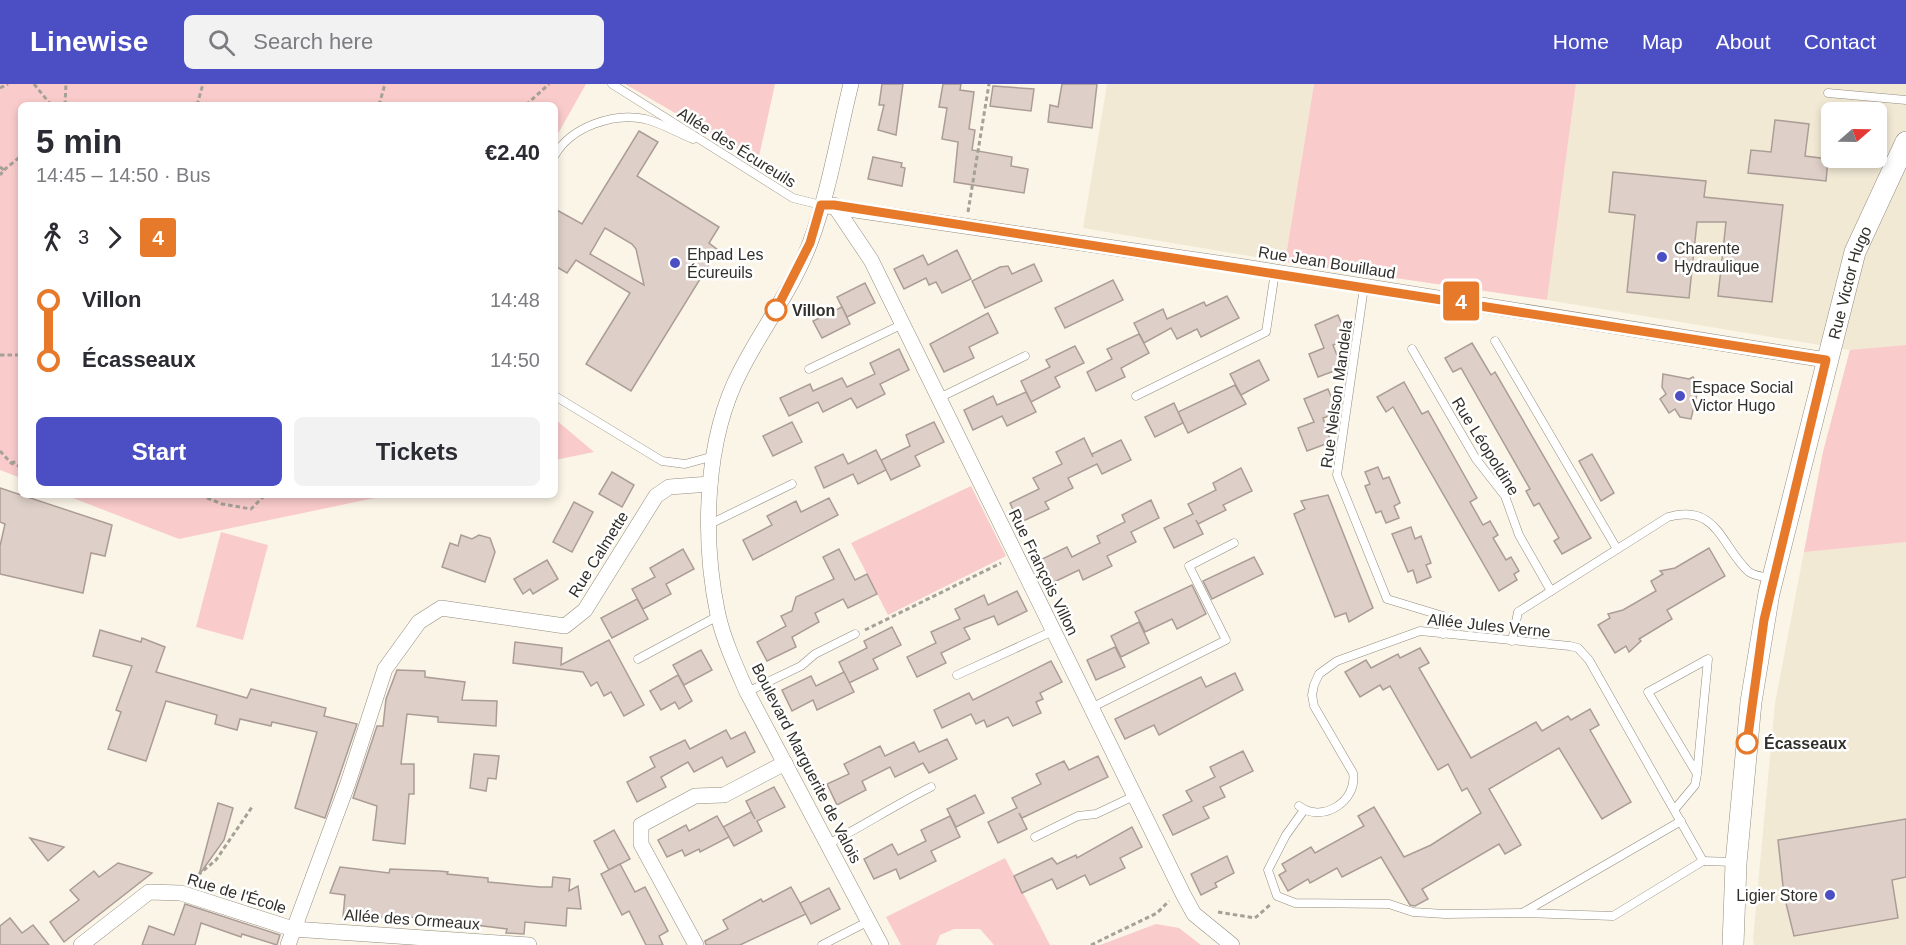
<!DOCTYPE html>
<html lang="en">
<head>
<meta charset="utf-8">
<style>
	:root { --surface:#fff; --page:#f2f2f3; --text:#2b2b33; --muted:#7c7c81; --accent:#4c4ec4 }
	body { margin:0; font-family:Helvetica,sans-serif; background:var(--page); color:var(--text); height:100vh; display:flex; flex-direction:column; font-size:22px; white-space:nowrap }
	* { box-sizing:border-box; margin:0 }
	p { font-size:20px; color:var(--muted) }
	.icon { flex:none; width:33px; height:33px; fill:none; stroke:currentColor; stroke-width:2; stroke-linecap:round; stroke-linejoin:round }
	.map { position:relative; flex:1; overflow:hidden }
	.drawer { position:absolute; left:18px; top:18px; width:540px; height:396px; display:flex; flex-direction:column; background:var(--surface); border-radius:9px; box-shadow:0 3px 9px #0003 }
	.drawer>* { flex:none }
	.badge { padding:0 12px; border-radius:4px; font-size:21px; line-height:39px }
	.needle { width:39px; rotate:70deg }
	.tools { position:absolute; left:1821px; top:18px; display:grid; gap:12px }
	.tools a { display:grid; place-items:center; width:66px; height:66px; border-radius:9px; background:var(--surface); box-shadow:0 3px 9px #0003; font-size:30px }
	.map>.badge { position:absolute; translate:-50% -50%; box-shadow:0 0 0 3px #fff }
	.legs { display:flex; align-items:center; gap:9px; height:66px; padding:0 18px; font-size:20px }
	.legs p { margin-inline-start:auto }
	.overview { display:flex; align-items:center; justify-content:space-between; height:102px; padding:0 18px }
	h1 { font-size:33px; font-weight:700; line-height:45px }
	.action { display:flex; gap:12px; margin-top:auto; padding:12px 18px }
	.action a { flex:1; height:69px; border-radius:9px; background:var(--accent); color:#fff; font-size:24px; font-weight:700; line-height:69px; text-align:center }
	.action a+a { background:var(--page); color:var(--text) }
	ul { padding:0 18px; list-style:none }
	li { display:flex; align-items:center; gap:21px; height:60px; font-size:22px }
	li i { display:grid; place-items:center; width:9px; height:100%; margin:0 8px; background:currentColor }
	li i::after { content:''; width:15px; height:15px; margin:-8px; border:4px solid; border-radius:50%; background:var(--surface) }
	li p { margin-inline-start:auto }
	li:first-child i { background:linear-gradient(#0000 50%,currentColor 0) }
	li:last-child i { background:linear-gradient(currentColor 50%,#0000 0) }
	header { display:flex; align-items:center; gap:36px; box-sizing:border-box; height:84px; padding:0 30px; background:var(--accent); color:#fff }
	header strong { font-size:28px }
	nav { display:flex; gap:33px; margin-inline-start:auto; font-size:21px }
	.search { width:420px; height:54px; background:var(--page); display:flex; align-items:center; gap:15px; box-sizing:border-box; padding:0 21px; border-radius:9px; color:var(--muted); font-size:22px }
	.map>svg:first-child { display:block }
	.built { fill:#f2e9d5; fill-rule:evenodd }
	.green { fill:#facbcb }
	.building { fill:#ded0c8; stroke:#ab9d96; stroke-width:1.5; fill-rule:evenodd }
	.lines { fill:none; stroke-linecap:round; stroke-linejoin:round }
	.lane-casing { stroke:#938d81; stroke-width:9 }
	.street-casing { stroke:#938d81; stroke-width:16 }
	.secondary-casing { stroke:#938d81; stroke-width:22 }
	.path { stroke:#a5a196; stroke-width:3; stroke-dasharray:4.5 3; stroke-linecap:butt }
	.lane { stroke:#fff; stroke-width:8 }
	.street { stroke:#fff; stroke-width:15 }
	.secondary { stroke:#fff; stroke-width:21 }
	.line-1-casing { stroke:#fff; stroke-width:14 }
	.line-1 { stroke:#e7792b; stroke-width:9 }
	.poi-dot { fill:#4c4ec4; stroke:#fff; stroke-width:2 }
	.stop-1-dot { fill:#fff; stroke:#e7792b; stroke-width:3 }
	.labels { text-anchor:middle; stroke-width:5; stroke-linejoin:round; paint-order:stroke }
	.street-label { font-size:16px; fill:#32302b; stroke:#fff }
	.poi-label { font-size:16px; fill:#32302b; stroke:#fff; text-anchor:start }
	.stop-label { font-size:16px; font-weight:bold; fill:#32302b; stroke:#fff; text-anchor:start }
</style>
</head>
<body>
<header>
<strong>Linewise</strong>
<div class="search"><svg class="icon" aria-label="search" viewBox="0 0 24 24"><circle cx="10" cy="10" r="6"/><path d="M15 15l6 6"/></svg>Search here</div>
<nav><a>Home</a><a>Map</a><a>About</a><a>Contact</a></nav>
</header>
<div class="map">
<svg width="1906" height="861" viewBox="0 0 1906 861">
	<rect width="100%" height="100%" fill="#fbf5e7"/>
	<g class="built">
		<path d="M1107 0H1314L1285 178 1083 144Z"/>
		<path d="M1576 0H1906V861H1754L1753 855 1775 619 1823 368 1850 266 1547 216ZM1832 28H1876V74H1832Z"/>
	</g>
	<g class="green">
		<path d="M0 0H586L555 55V21H21V394L0 386Z"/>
		<path d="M625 0H775L758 77Z"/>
		<path d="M1314 0H1576L1547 216 1285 178Z"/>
		<path d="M1906 261V458L1804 468 1823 368 1850 266Z"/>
		<path d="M555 335 594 368 555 376Z"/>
		<path d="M971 402 1006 472 888 531 851 459Z"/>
		<path d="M65 411H389L179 455Z"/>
		<path d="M221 448 268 461 243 556 196 543Z"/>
		<path d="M1005 774 1050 861H994L980 845H954L940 851 936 861H901L886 833Z"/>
		<path d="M1156 840 1179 844 1201 861H1100Z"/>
	</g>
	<g class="building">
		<path d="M882 0H903L896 51 878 46 884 21H879Z"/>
		<path d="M943 0H961L960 6 974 8 969 45 975 46 972 66 1012 73 1011 82 1028 85 1024 109 954 98 958 58 942 55 947 24 939 23Z"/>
		<path d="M1062 0H1097L1092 44 1048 38 1050 21 1058 23Z"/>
		<path d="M993 2 1034 5 1031 27 990 22Z"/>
		<path d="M1775 36 1809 40 1805 72 1828 75 1826 97 1748 89 1751 66 1771 68Z"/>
		<path d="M639 47 658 58 637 92 719 143 709 159 718 166 631 307 586 280 630 209 576 176 567 189 555 182V125L582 140ZM605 144 632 160 636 165 644 201 590 170Z"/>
		<path d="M873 73 902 79 901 83 905 84 902 102 868 95Z"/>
		<path d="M1613 88 1706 97 1704 113 1783 121 1772 218 1718 212 1726 138H1697L1689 214 1627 208 1635 131 1609 128Z"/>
		<path d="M957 166 971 195 942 209 936 198 929 201 926 194 904 205 894 185 923 171 928 181Z"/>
		<path d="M1034 180 1042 197 985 224 972 197 1000 183 1008 182 1012 190Z"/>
		<path d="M1113 196 1123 216 1065 244 1055 224Z"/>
		<path d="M865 199 875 219 847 233 837 213Z"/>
		<path d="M1227 212 1239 234 1201 253 1197 245 1177 255 1171 244 1144 259 1134 239 1163 225 1167 235 1204 218 1206 222Z"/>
		<path d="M842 223 850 240 822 254 813 237Z"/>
		<path d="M988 229 998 249 969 263 974 274 944 288 930 260Z"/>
		<path d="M1338 231 1348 255 1333 261 1342 284 1318 293 1309 270 1324 264 1315 241Z"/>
		<path d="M1139 250 1149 269 1121 284 1125 293 1096 307 1087 288 1112 275 1107 265Z"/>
		<path d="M1472 259 1491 291 1495 288 1591 454 1562 470 1554 457 1559 454 1539 419 1534 422 1526 407 1530 405 1461 284 1453 288 1445 274Z"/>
		<path d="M1075 262 1084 279 1055 293 1060 303 1031 318 1021 297 1050 283 1046 276Z"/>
		<path d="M899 265 909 286 880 300 885 310 857 324 851 314 823 328 818 318 789 332 780 314 810 300 813 307 842 294 847 303 875 290 870 279Z"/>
		<path d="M1259 276 1269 296 1241 311 1230 290Z"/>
		<path d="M1663 290 1689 295 1693 293 1702 307 1697 310 1691 335 1680 333 1675 325 1669 329 1660 315 1666 310 1662 303Z"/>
		<path d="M1404 298 1422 330 1428 327 1477 414 1470 418 1483 441 1490 437 1498 451 1493 454 1506 476 1511 473 1519 487 1514 490 1517 496 1499 507 1393 323 1386 328 1377 313Z"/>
		<path d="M1235 301 1246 320 1188 349 1178 328Z"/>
		<path d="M1328 305 1338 329 1323 334 1331 358 1307 367 1298 344 1314 338 1304 315Z"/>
		<path d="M1026 308 1036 328 1007 342 1002 332 973 346 964 326 993 312 997 321Z"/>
		<path d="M1174 319 1183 339 1155 353 1145 333Z"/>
		<path d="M792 338 802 358 773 372 763 352Z"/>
		<path d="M934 338 944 358 915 372 920 382 891 396 881 376 910 362 906 351Z"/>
		<path d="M1084 354 1093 373 1092 370 1121 356 1131 376 1102 390 1097 380 1068 394 1073 404 1045 418 1049 425 1019 439 1010 419 1039 405 1033 394 1062 380 1056 368Z"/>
		<path d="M876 366 886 386 858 400 853 390 824 404 815 383 843 370 848 380Z"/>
		<path d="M1592 370 1614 409 1601 417 1579 377Z"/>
		<path d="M1378 383 1383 395 1389 393 1400 419 1394 422 1399 434 1386 439 1381 427 1376 429 1365 402 1370 400 1365 388Z"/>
		<path d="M1241 384 1252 407 1223 421 1226 426 1198 440 1196 436 1203 450 1174 464 1164 444 1193 430 1188 420 1216 406 1213 399Z"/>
		<path d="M612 388 634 401 622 423 599 410Z"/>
		<path d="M0 404 112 441 105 472 91 469 83 509 0 490V462L5 440 0 438Z"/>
		<path d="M1328 411 1373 524 1349 538 1346 529 1335 533 1294 430 1305 425 1301 417Z"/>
		<path d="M829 414 838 431 753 476 743 456 772 441 767 432 796 417 801 428Z"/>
		<path d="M1151 416 1159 434 1131 448 1136 458 1107 472 1112 482 1083 496 1079 486 1050 500 1038 477 1067 463 1072 473 1100 459 1097 452 1125 438 1122 431Z"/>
		<path d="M574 418 593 428 572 468 553 458Z"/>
		<path d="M1411 443 1415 455 1421 452 1431 479 1426 481 1431 493 1417 499 1413 486 1408 488 1392 450Z"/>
		<path d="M461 451 472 455 479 451 490 454 495 468 485 498 442 483 450 459 458 462Z"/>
		<path d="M1709 464 1725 492 1667 526 1672 535 1639 555 1641 557 1629 568 1626 562 1615 569 1598 541 1610 534 1608 530 1623 526 1656 507 1651 497 1663 490 1660 487 1675 484Z"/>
		<path d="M683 465 694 485 666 500 671 510 643 525 632 505 655 493 650 484Z"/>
		<path d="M839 465 855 496 867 490 877 510 848 524 843 515 815 529 819 538 792 553 796 563 767 577 757 558 786 542 781 532 792 527 796 513 834 495 823 473Z"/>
		<path d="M1254 473 1263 490 1212 515 1203 497Z"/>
		<path d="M547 476 558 495 533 510 530 505 523 510 514 495Z"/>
		<path d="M1192 501 1206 530 1177 545 1172 535 1145 548 1135 528Z"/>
		<path d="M1017 507 1027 527 998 541 994 532 964 544 970 555 941 569 946 579 917 593 907 573 936 559 931 548 960 535 955 525 984 511 988 521Z"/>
		<path d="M637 515 648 535 612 554 601 534Z"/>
		<path d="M1139 538 1149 559 1121 573 1111 552Z"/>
		<path d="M892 543 901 561 873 575 878 585 849 599 839 578 867 564 864 557Z"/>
		<path d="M100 546 141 558 142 554 165 563 156 588 247 614 251 605 326 624 324 632 357 640 325 734 295 724 317 648 272 638 271 642 240 635 237 646 215 640 217 631 166 617 146 677 108 665 121 628 116 626 132 582 93 572Z"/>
		<path d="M609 556 644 621 624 632 611 608 604 612 597 598 591 602 583 588 513 579 515 558 562 564 561 581Z"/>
		<path d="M1115 563 1125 583 1096 596 1087 576Z"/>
		<path d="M1420 564 1429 579 1419 584 1471 674 1536 638 1542 647 1568 632 1571 636 1590 625 1599 641 1590 646 1631 718 1602 735 1559 664 1489 705 1521 761 1505 770 1499 760 1422 805 1428 815 1415 822 1410 821 1381 773 1342 793 1337 784 1310 799 1308 795 1288 807 1279 791 1286 787 1282 780 1311 763 1315 769 1364 742 1358 732 1374 723 1404 773 1431 761 1481 729 1467 704 1462 707 1448 680 1438 686 1390 602 1383 606 1380 601 1360 613 1345 588 1366 576 1371 584 1398 570 1400 574Z"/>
		<path d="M701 566 712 586 684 601 673 581Z"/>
		<path d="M1051 577 1062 598 1040 609 1043 615 1036 618 1041 629 1013 642 1008 633 987 643 984 636 976 640 971 630 942 644 934 626 969 609 973 616Z"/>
		<path d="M397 586 425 587V593L465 598 462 616 497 617 496 642 438 638V633L407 630 401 680H414V710H409L405 760 373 756 377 722 353 714 377 642H383L386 615Z"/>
		<path d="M844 588 854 608 817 626 813 616 792 627 782 606 811 592 816 602Z"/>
		<path d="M1235 589 1243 606 1159 651 1154 641 1125 655 1115 635 1201 593 1206 603Z"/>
		<path d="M678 591 692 617 679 625 675 618 661 626 650 607Z"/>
		<path d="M726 646 731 655 745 648 755 668 727 683 722 673 694 688 688 678 661 693 666 703 637 718 627 698 655 683 650 673 685 656 690 665Z"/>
		<path d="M947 655 957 675 929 689 923 679 895 693 890 683 862 697 866 706 837 721 827 700 849 690 844 680 880 662 885 672 914 658 919 668Z"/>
		<path d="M1243 667 1253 687 1220 703 1225 713 1203 723 1209 734 1173 751 1163 731 1192 717 1186 707 1215 693 1210 683Z"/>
		<path d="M474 670 499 672 496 695 488 694 486 707 470 704Z"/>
		<path d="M1098 672 1108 693 1022 734 1019 729 1027 745 998 759 988 738 1017 724 1012 714 1041 700 1036 690 1064 677 1069 686Z"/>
		<path d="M774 703 785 723 757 737 762 747 734 762 723 743 751 728 755 735 746 717Z"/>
		<path d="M975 711 984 729 956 743 947 725Z"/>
		<path d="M218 719 233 724 224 756 199 791Z"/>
		<path d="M717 732 729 753 700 768 699 765 685 772 682 766 667 773 658 756 686 741 689 747Z"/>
		<path d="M950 732 960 753 931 767 936 777 900 795 896 785 874 795 864 775 892 760 898 771 926 757 921 746Z"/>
		<path d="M1906 735V793L1892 796 1898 834 1794 852 1784 811 1778 756Z"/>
		<path d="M1132 743 1142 763 1120 774 1125 784 1090 801 1085 791 1057 805 1052 795 1022 809 1014 792 1052 774 1057 780 1076 771 1077 774Z"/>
		<path d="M614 746 630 775 609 786 594 757Z"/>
		<path d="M30 754 64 763 48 777Z"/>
		<path d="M1227 772 1234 789 1215 799 1217 803 1201 811 1191 790Z"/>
		<path d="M118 779 152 789 64 858 50 838 79 816 70 806 94 787 99 793Z"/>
		<path d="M620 780 635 808 645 803 668 847 659 852 663 861H646L629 827 622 831 601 790Z"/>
		<path d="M340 783 389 789 390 785 439 787 448 788 447 790 488 794V798L540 803H552L553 793 570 795 569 807 578 802 581 825 567 824 566 842 525 838 524 850 506 849 507 845 402 832V835L361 831V835L343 833 345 811 330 809Z"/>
		<path d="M791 803 806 830 740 861H706L705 857 728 845 723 836 761 815 763 818Z"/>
		<path d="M829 804 840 825 811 840 800 819Z"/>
		<path d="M185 820 280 851 277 861 242 850 241 853 201 839 195 861H142L149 842 174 851Z"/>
		<path d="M10 834 22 849 33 841 49 861H0V842Z"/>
	</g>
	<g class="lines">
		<g class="lane-casing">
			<g id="lane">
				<path d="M612 0 793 114 821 121"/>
				<path d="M1828 9 1906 16"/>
				<path d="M555 71C571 43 614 28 645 35 661 39 678 49 693 55"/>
				<path d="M1364 203 1337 391 1387 515 1443 532V550"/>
				<path d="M1495 257 1617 465"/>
				<path d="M1412 265 1476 375 1505 412 1519 451 1551 507"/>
				<path d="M809 285 903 240"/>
				<path d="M555 312 662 377 685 380 714 372"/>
				<path d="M1136 312 1266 248 1275 188"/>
				<path d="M939 314 1025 272"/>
				<path d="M710 440 792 400"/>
				<path d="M1512 557 1518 528 1668 433C1718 419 1721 463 1749 488 1755 492 1764 493 1771 494"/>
				<path d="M638 575 718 532"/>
				<path d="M957 591 1053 547"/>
				<path d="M747 608 801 582 815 570 855 550"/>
				<path d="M1091 624 1226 556 1189 482 1234 459"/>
				<path d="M1299 722C1322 740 1358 717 1353 689L1314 622 1312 611 1314 601 1319 590 1337 577 1420 547 1570 562 1578 564 1589 576 1703 777"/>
				<path d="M1675 725 1695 701 1697 690 1708 575 1648 608 1697 690"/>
				<path d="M1304 726 1286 751 1268 786 1277 812 1295 819 1389 820 1413 828 1445 830 1523 829 1613 832 1703 777"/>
				<path d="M1035 753 1078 732 1096 730 1134 712"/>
				<path d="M828 760C863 742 895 721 931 703"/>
				<path d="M1703 777 1734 778"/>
				<path d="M1524 828 1681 737"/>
				<path d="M822 861 869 837"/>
			</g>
		</g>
		<g class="street-casing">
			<g id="street">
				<path d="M851 0C838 52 829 108 810 159 793 204 763 243 741 286 704 356 702 455 718 531 724 557 736 583 747 608L881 861"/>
				<path d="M821 121 1238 182 1826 276"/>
				<path d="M834 121 871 176 1183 810 1194 830 1232 861"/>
				<path d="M81 861 149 808 181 809 293 845 529 861"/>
				<path d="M288 861 348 699 385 585 419 538 441 524 565 542 585 526 656 412 669 403 710 400"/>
				<path d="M696 861 641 760V741L695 712 724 711 785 679"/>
			</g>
		</g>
		<g class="secondary-casing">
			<g id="secondary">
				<path id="s1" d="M1733 861 1736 779 1751 618 1769 509 1855 168 1906 58"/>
			</g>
		</g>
		<g class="path">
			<path d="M34 0 51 21"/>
			<path d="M0 4 8 0"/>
			<path d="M65 21 66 0"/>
			<path d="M149 21H154"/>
			<path d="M197 21 203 0"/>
			<path d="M379 21 385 0"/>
			<path d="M526 21 549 0"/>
			<path d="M0 83 4 86 0 91"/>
			<path d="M4 86 21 72"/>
			<path d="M968 128 989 0"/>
			<path d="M0 271H21"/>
			<path d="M0 367 11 379 21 383"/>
			<path d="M11 379 21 376"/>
			<path d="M200 411 222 420 251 425 265 411"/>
			<path d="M865 546 1001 479"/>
			<path d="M192 796 216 776 252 723"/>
			<path d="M1218 828 1255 834 1271 820"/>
			<path d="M1091 861 1157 829 1169 817"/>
		</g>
		<use href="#lane" class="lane"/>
		<use href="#street" class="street"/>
		<use href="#secondary" class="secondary"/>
	</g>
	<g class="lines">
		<g class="line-1-casing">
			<path id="line-1" d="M776 226 810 159 821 121H834L1826 276 1764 536 1747 659"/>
		</g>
		<use href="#line-1" class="line-1"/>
	</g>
	<g class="poi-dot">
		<circle cx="1662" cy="173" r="6"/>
		<circle cx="675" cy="179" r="6"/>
		<circle cx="1680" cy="312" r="6"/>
		<circle cx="1830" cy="811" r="6"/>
	</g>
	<g class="stop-1-dot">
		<circle cx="776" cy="226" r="10"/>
		<circle cx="1747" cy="659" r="10"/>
	</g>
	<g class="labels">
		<g class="street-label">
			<text transform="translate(737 63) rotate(32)" y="6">Allée des Écureuils</text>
			<text transform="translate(1327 178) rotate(9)" y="6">Rue Jean Bouillaud</text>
			<text dy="6" stroke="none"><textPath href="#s1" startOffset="675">Rue Victor Hugo</textPath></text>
			<text transform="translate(1336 310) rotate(-82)" y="6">Rue Nelson Mandela</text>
			<text transform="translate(1486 362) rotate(58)" y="6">Rue Léopoldine</text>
			<text transform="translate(598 470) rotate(-58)" y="6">Rue Calmette</text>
			<text transform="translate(1044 488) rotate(64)" y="6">Rue François Villon</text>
			<text transform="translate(1489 541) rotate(6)" y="6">Allée Jules Verne</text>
			<text transform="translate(807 679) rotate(63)" y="6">Boulevard Marguerite de Valois</text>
			<text transform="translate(237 809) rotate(17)" y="6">Rue de l'École</text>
			<text transform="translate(412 835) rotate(4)" y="6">Allée des Ormeaux</text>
		</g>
		<g class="poi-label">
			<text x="1674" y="170">Charente<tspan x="1674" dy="18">Hydraulique</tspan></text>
			<text x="687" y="176">Ehpad Les<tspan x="687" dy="18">Écureuils</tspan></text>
			<text x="1692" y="309">Espace Social<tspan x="1692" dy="18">Victor Hugo</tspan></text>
			<text x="1818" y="817" text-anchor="end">Ligier Store</text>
		</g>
		<g class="stop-label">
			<text x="792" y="232">Villon</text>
			<text x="1764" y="665">Écasseaux</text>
		</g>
	</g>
</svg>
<div class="tools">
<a><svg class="needle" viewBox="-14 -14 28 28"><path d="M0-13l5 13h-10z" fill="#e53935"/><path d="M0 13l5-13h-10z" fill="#7c7c81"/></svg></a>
</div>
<b class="badge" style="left:1461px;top:217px;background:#e7792b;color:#fff">4</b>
<section class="drawer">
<div class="overview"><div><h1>5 min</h1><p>14:45 – 14:50 · Bus</p></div><b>€2.40</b></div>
<div class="legs"><svg class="icon" aria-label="walk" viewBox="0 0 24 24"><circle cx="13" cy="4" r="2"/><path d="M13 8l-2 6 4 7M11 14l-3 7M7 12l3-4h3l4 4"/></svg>3<svg class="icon" aria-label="forward" viewBox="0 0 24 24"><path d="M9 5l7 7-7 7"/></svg><b class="badge" style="background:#e7792b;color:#fff">4</b></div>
<ul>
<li><i style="color:#e7792b"></i><b>Villon</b><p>14:48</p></li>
<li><i style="color:#e7792b"></i><b>Écasseaux</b><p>14:50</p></li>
</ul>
<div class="action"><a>Start</a><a>Tickets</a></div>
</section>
</div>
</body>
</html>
